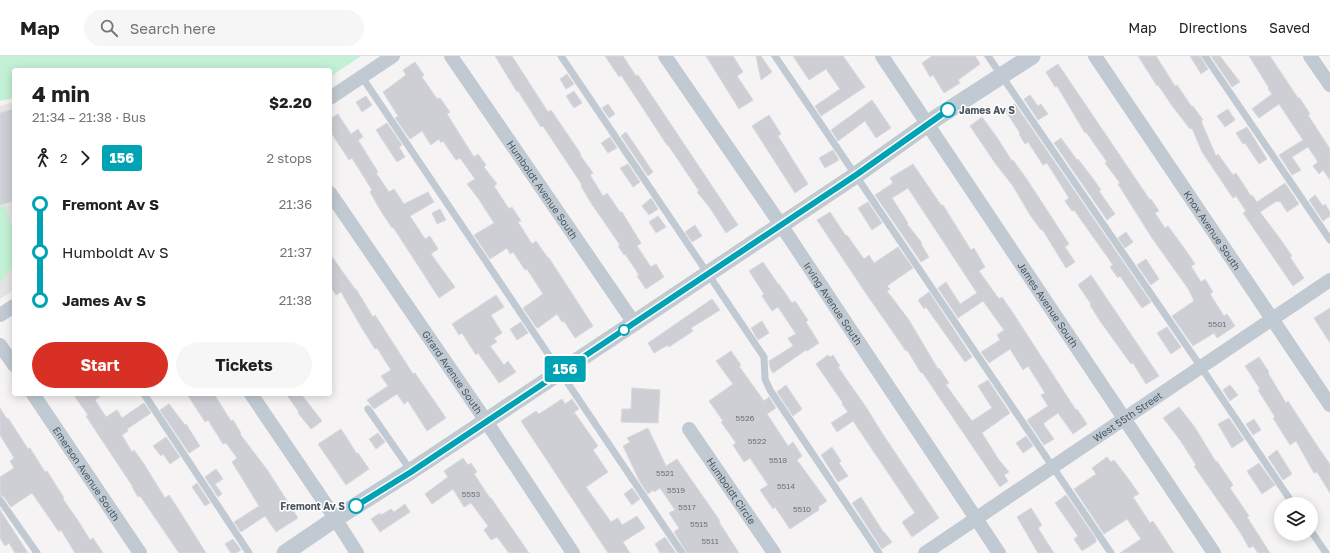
<!DOCTYPE html>
<html lang="en">
<head>
<meta charset="utf-8">
<style>
	:root { --surface:#fff; --page:#f6f6f6; --text:#202124; --muted:#757577; --line:#e0e0e0; --accent:#d93025 }
	body { margin:0; font-family:"Golos Text",sans-serif; background:var(--page); color:var(--text); height:100vh; display:flex; flex-direction:column; font-size:15px; white-space:nowrap }
	* { box-sizing:border-box; margin:0 }
	p { font-size:13px; color:var(--muted) }
	.icon { flex:none; width:22px; height:22px; fill:none; stroke:currentColor; stroke-width:2; stroke-linecap:round; stroke-linejoin:round }
	.map { position:relative; flex:1; overflow:hidden }
	.panel { position:absolute; left:12px; top:12px; width:320px; height:328px; display:flex; flex-direction:column; background:var(--surface); border-radius:4px; box-shadow:0 2px 10px #0003 }
	.panel>* { flex:none }
	.badge { padding:0 8px; border-radius:3px; font-size:14px; line-height:26px }
	.buttons { position:absolute; left:1274px; top:441px; display:grid; gap:8px }
	.buttons a { display:grid; place-items:center; width:44px; height:44px; border-radius:50%; background:var(--surface); box-shadow:0 2px 10px #0003; font-size:20px }
	.map>.badge { position:absolute; translate:-50% -50%; box-shadow:0 0 0 2px #fff }
	.legs { display:flex; align-items:center; gap:6px; height:44px; padding:0 20px; font-size:13px }
	.legs p { margin-inline-start:auto }
	.headline { display:flex; align-items:center; justify-content:space-between; height:68px; padding:0 20px }
	h1 { font-size:22px; font-weight:700; line-height:30px }
	.cta { display:flex; gap:8px; margin-top:auto; padding:8px 20px }
	.cta a { flex:1; height:46px; border-radius:24px; background:var(--accent); color:#fff; font-size:16px; font-weight:700; line-height:46px; text-align:center }
	.cta a+a { background:var(--page); color:var(--text) }
	ul { padding:0 20px; list-style:none }
	li { display:flex; align-items:center; gap:14px; height:48px; font-size:15px }
	li i { display:grid; place-items:center; width:6px; height:100%; margin:0 5px; background:currentColor }
	li i::after { content:''; width:10px; height:10px; margin:-5px; border:3px solid; border-radius:50%; background:var(--surface) }
	li p { margin-inline-start:auto }
	li:first-child i { background:linear-gradient(#0000 50%,currentColor 0) }
	li:last-child i { background:linear-gradient(currentColor 50%,#0000 0) }
	header { display:flex; align-items:center; gap:24px; box-sizing:border-box; height:56px; padding:0 20px; background:var(--surface); border-bottom:1px solid var(--line) }
	header strong { font-size:19px }
	nav { display:flex; gap:22px; margin-inline-start:auto; font-size:14px }
	.search { width:280px; height:36px; background:var(--page); display:flex; align-items:center; gap:10px; box-sizing:border-box; padding:0 14px; border-radius:22px; color:var(--muted); font-size:15px }
	.map>svg:first-child { display:block }
	.education { fill:#e6e4e5 }
	.green { fill:#c3f1d5 }
	.building { fill:#cdcfd5; stroke:#d7d9de }
	.lines { fill:none; stroke-linecap:round; stroke-linejoin:round }
	.service { stroke:#c1cad2; stroke-width:7 }
	.minor { stroke:#c1cad2; stroke-width:14 }
	.tertiary { stroke:#c1cad2; stroke-width:17 }
	.line-1-casing { stroke:#fff; stroke-width:9 }
	.line-1 { stroke:#00a3b4; stroke-width:6 }
	.stop-1-dot { fill:#fff; stroke:#00a3b4; stroke-width:2 }
	.labels { text-anchor:middle; stroke-width:3; stroke-linejoin:round; paint-order:stroke }
	.number-label { font-size:8px; fill:#6b747e }
	.stop-label { font-size:10px; font-weight:bold; fill:#4a5661; stroke:#fff; text-anchor:start }
	.street-label { font-size:10px; fill:#4a5661; stroke:#fff }
</style>
</head>
<body>
<header>
<strong>Map</strong>
<div class="search"><svg class="icon" aria-label="search" viewBox="0 0 24 24"><circle cx="10" cy="10" r="6"/><path d="M15 15l6 6"/></svg>Search here</div>
<nav><a>Map</a><a>Directions</a><a>Saved</a></nav>
</header>
<div class="map">
<svg width="1330" height="497" viewBox="0 0 1330 497">
	<rect width="100%" height="100%" fill="#f5f3f3"/>
	<path class="education" d="M14 46V234L0 243V50Z"/>
	<g class="green">
		<path d="M0 0H361L330 21V14H14V42L0 45Z"/>
		<path d="M5 150 14 174V208L0 227V151Z"/>
	</g>
	<g class="building">
		<path d="M495 0H512L548 56 551 54 581 98 580 99 593 117 590 119 603 140 607 137 620 156H622L641 187 637 190 651 211 656 208 664 221 646 233 637 220 639 219 625 198 624 199 618 190 620 189 591 147 581 130 582 129 543 70 541 71 518 35 517 36Z"/>
		<path d="M605 0H623L636 20 638 19 738 169 726 177 710 152 697 136 699 135 668 89H667L621 19 619 21Z"/>
		<path d="M706 0H733L743 16 737 20 753 44 739 53Z"/>
		<path d="M756 0H761L772 16 761 24Z"/>
		<path d="M793 0H843L865 31 821 60 815 50 840 33 826 13 809 24Z"/>
		<path d="M932 0H975L980 8 958 24 960 27 944 37 933 19 930 21 922 7Z"/>
		<path d="M1138 0H1156L1175 30 1177 29 1192 51 1193 50 1203 64 1201 65 1216 100 1218 98 1233 119 1236 117 1251 140 1252 139 1257 146 1285 127 1299 148 1287 156 1280 145 1278 146 1277 145 1260 156 1281 184 1292 200 1290 201 1304 222 1293 230 1243 157 1246 155 1236 140 1233 142 1202 96 1192 72 1190 73 1173 51 1158 29 1157 30Z"/>
		<path d="M1190 0H1200L1208 13 1201 18Z"/>
		<path d="M1211 0H1220L1240 26 1232 31Z"/>
		<path d="M1249 0H1270L1298 42 1299 41 1310 58 1308 59 1330 93V124L1323 114 1319 118 1313 110 1318 106 1308 91 1292 101 1301 114 1292 119 1279 99 1303 84 1279 48 1259 62 1252 53 1272 38 1268 33 1269 32Z"/>
		<path d="M415 6 424 19 422 21 437 43 440 42 450 56 447 58 474 101 478 98 486 109 484 111 497 128 494 130 509 153 512 151 521 165 518 166 532 188 536 185 548 202H549L593 270 575 282 564 265 562 266 557 258 538 272 536 271 523 252 543 238 527 213 525 214 513 196 510 198 507 192 490 203 474 179 494 167 478 142 467 128 475 123 460 102 456 104 443 85 441 87 439 83 431 89 422 75 410 83 395 62 398 60 383 36 406 19 403 14Z"/>
		<path d="M1058 8 1150 144 1151 143 1159 155 1155 157 1165 172 1168 170 1187 196 1195 208 1191 210 1201 226 1205 223 1213 236 1210 238 1224 260 1227 258 1235 270 1217 282 1214 277 1193 290 1172 260 1194 245 1189 234 1152 182 1118 128 1120 127 1105 107 1107 106 1086 76 1085 77 1057 30 1055 31 1046 16Z"/>
		<path d="M567 18 574 28 566 33 560 23Z"/>
		<path d="M574 35 582 47 574 52 566 40Z"/>
		<path d="M1030 39 1038 50 1041 48 1048 58 1038 64 1024 43Z"/>
		<path d="M366 40 372 49 362 56 356 46Z"/>
		<path d="M872 44 891 72 876 82 865 65 838 85 831 74Z"/>
		<path d="M608 48 615 58 609 62 602 52Z"/>
		<path d="M1015 48 1148 242 1151 246 1142 252 1120 220 1118 222 1110 211 1113 209 1074 154 1072 155 1065 145 1069 142 1047 107 1043 109 1028 86 1025 88 1019 78 1020 77 1005 54Z"/>
		<path d="M14 53V145L0 149V57Z"/>
		<path d="M1228 53 1235 64 1225 71 1217 60Z"/>
		<path d="M338 58 351 78 358 73 363 81 358 84 378 116 376 117 389 136 394 133 404 148 428 136 434 146 410 160 425 183 430 180 438 193 431 198 455 231 439 242 393 171 392 172 382 157 370 136 372 134 352 102 349 104 330 75V63Z"/>
		<path d="M769 59 781 78 778 80 808 128 795 137 752 70Z"/>
		<path d="M982 61 998 83 1012 105 1013 104 1026 122 1069 188 1065 191 1075 206 1066 212 1042 173 1041 174 1030 159 1013 130 995 107 970 70Z"/>
		<path d="M387 67 402 89 399 91 405 101 397 106 376 74Z"/>
		<path d="M1247 71 1267 103 1259 108 1245 87 1243 88 1236 77Z"/>
		<path d="M626 76 653 116 648 120 621 80Z"/>
		<path d="M610 81 617 92 608 97 601 87Z"/>
		<path d="M1061 82 1077 104 1078 103 1094 124 1101 134 1099 135 1115 158 1107 164 1054 87Z"/>
		<path d="M833 94 839 104 825 112 819 102Z"/>
		<path d="M628 108 640 126 633 131 620 112Z"/>
		<path d="M913 108 941 149H943L971 194 974 192 985 211 979 215 999 243 1002 241 1013 257 1076 354 1077 353 1087 368 1073 378 1058 357 1044 367V369L1054 383 1044 389 1027 364 1048 350 1041 339 1045 337 1028 310 1023 314 1010 293 989 307 981 296 1000 284 997 279 1004 274 983 245 958 262 938 232 946 226 960 248 977 237 908 132 892 142 908 167 907 168 922 187 921 188 929 201 921 206 875 139 893 127 890 122Z"/>
		<path d="M1315 139 1323 150 1325 148 1330 156V160L1323 165 1309 144Z"/>
		<path d="M651 142 658 153 649 159 642 150Z"/>
		<path d="M868 146 882 167 872 174 858 152Z"/>
		<path d="M440 153 446 164 437 168 432 157Z"/>
		<path d="M830 156 846 180 847 179 864 203 869 199 874 207 898 191 913 212 887 230 890 233 887 235 909 264 938 313 939 312 949 327 946 329 972 365 992 352 978 330 988 324 1010 357 982 377 999 404 1009 416 1004 419 1008 425 1000 431 922 316 921 317 907 294 906 295 865 236 817 164Z"/>
		<path d="M658 160 666 171 656 177 649 166Z"/>
		<path d="M695 169 702 180 692 186 685 176Z"/>
		<path d="M1126 176 1133 186 1125 192 1118 182Z"/>
		<path d="M330 198 355 233H356L373 261 375 259 413 318 415 317 446 362 427 375 408 345 404 348 397 338 374 353 367 344 388 330 381 320 391 314 377 292 375 293 360 269 341 236 336 239 330 230Z"/>
		<path d="M1146 203 1159 223 1151 229 1137 209Z"/>
		<path d="M763 206 778 228H779L792 247 795 245 808 264 806 266 819 287 807 295 806 294 773 317 770 312 769 305 793 290 788 282 796 278 778 251 772 255 762 240 764 238 749 215Z"/>
		<path d="M1091 219 1159 320 1146 328 1133 307 1131 308 1100 265 1090 249 1091 248 1078 229Z"/>
		<path d="M929 236 972 301 965 306 926 251 924 253 918 244Z"/>
		<path d="M496 239 504 251 491 259 502 277 494 282 497 286 490 290 504 309 508 305 516 316 499 327 478 297 476 299 462 277 459 279 452 268Z"/>
		<path d="M712 243 720 254 691 272 693 275 669 291 668 289 654 297 648 287Z"/>
		<path d="M1330 252V287L1314 262Z"/>
		<path d="M762 265 769 277 758 284 751 272Z"/>
		<path d="M521 266 528 277 517 284 510 273Z"/>
		<path d="M1167 271 1181 291 1171 298 1157 277Z"/>
		<path d="M731 295 741 309 739 310 764 345 769 341 776 352 767 358 788 390 793 386 802 400 797 404 827 445 818 451 819 454 790 473 775 451 773 453 760 434 768 429 750 402 744 406 733 389 736 387 721 366 723 365 709 345 733 328 716 305Z"/>
		<path d="M828 299 830 301 833 299 840 310 838 311 866 351 882 377 939 462 912 481 902 466 915 457 853 365 837 376 831 367 848 356 842 348 843 347 816 308Z"/>
		<path d="M1259 301 1269 316 1268 317 1286 347 1288 345 1318 391 1330 408V437L1317 416 1314 417 1296 385 1290 389 1273 362 1275 361 1258 334 1260 333 1245 310Z"/>
		<path d="M786 329 802 353 793 360 777 336Z"/>
		<path d="M1230 329 1238 339 1230 345 1223 334Z"/>
		<path d="M632 332 660 334 658 367 621 366 622 353H631Z"/>
		<path d="M73 338H103L95 344 106 361 117 354 122 362 144 347 151 357 127 373 128 375 122 379 132 396 134 394 144 408 165 442 169 439 177 451 206 497H179L140 440 138 441 132 431H133L86 360 88 359Z"/>
		<path d="M187 338H214L231 365 233 364 241 377 240 378 268 415 298 462 276 476 265 460 241 476 234 466 259 450 232 406 237 402 226 387 223 388 208 364 205 366Z"/>
		<path d="M286 338H301L322 365 311 373 298 357 299 356Z"/>
		<path d="M562 343 565 348 572 343 579 353 574 356 598 390 593 394 608 416 586 431 611 466 618 462 622 469 637 460 645 472 623 486 630 497H608L521 365 536 355 539 358Z"/>
		<path d="M169 348 185 369 186 368 200 390 189 397 160 354Z"/>
		<path d="M1179 351 1194 370 1216 406 1217 405 1233 429 1230 432 1249 460 1247 461 1270 497H1258L1253 490 1249 492 1240 476 1194 410 1196 409 1180 384 1163 362Z"/>
		<path d="M0 352 7 363 8 362 28 393 30 392 45 416 47 415 64 442 63 443 77 463 90 484 93 482 103 497H75L61 474 59 476 32 437 11 451 4 441 0 439V421L14 412 10 405 14 402 0 379Z"/>
		<path d="M1229 362 1244 384 1232 392 1218 368Z"/>
		<path d="M1254 363 1261 374 1253 379 1246 368Z"/>
		<path d="M648 372 666 410 677 403 720 465 719 466 739 497H687L674 476 679 472 669 457 675 454 660 432 654 436 653 434 648 438 640 426 623 390 630 386 627 382Z"/>
		<path d="M341 373 357 398 358 397 369 413 346 429 318 388Z"/>
		<path d="M378 377 385 386 376 393 369 383Z"/>
		<path d="M1026 380 1033 390 1023 397 1016 387Z"/>
		<path d="M166 381 180 401 170 408 163 398 161 400 153 390Z"/>
		<path d="M832 391 841 405 839 407 848 420 838 426 821 399Z"/>
		<path d="M1277 394 1292 418 1283 424 1268 401Z"/>
		<path d="M1107 401 1111 406 1114 404 1130 425 1139 438 1133 441 1150 467 1153 465 1174 497H1120L1141 483 1127 463 1104 478 1074 433 1096 418 1092 412Z"/>
		<path d="M463 402 468 409 471 407 477 416 474 418 490 442H491L529 497H509L497 481 491 484 484 474 488 470 471 447 464 451 453 433 432 448 425 438 448 421 444 415Z"/>
		<path d="M1259 407 1275 429 1262 438 1247 415Z"/>
		<path d="M216 413 223 423 215 428 222 438 218 441 205 421Z"/>
		<path d="M197 427 210 447 205 450 192 431Z"/>
		<path d="M632 432 640 443 632 449 624 438Z"/>
		<path d="M1066 439 1096 483V486L1082 495 1074 483 1078 480 1055 447Z"/>
		<path d="M861 441 884 477V476L892 486 882 493 852 447Z"/>
		<path d="M405 448 410 456 380 476 371 463 380 457 381 459 391 453 394 456Z"/>
		<path d="M1031 452 1042 469 1038 472 1054 497H1038L1017 461Z"/>
		<path d="M0 453 2 457 28 497H15L9 487 5 490 0 482Z"/>
		<path d="M665 481 676 497H660L655 488Z"/>
		<path d="M233 483 241 494 236 497H231L225 488Z"/>
	</g>
	<g class="lines">
		<g class="service">
			<path d="M561 0 764 301 765 323 770 334 879 497"/>
			<path d="M775 0 1111 497"/>
			<path d="M988 0 1201 311 1293 448"/>
			<path d="M1205 0 1330 184"/>
			<path d="M362 21 682 497"/>
			<path d="M144 338 249 497"/>
			<path d="M368 353 411 415"/>
			<path d="M0 444 37 497"/>
			<path d="M1311 475 1326 497"/>
		</g>
		<g class="minor">
			<path id="s1" d="M451 0 634 267"/>
			<path id="s2" d="M665 0 781 169 999 497"/>
			<path id="s3" d="M882 0 1214 497"/>
			<path id="s4" d="M1095 0 1330 349"/>
			<path d="M1310 0 1330 29"/>
			<path d="M330 42 393 0"/>
			<path id="s5" d="M330 137 486 365 573 497"/>
			<path d="M0 259 14 250"/>
			<path d="M0 289 14 309"/>
			<path id="s6" d="M33 338 140 497"/>
			<path d="M251 338 329 453 357 497"/>
			<path id="s7" d="M689 373 774 497"/>
			<path id="s8" d="M925 497 1330 224"/>
		</g>
		<path class="tertiary" d="M285 497 335 463 411 415 634 267 856 119 936 62 1032 0"/>
	</g>
	<g class="lines">
		<g class="line-1-casing">
			<path id="line-1" d="M356 450 411 416 856 119 948 54"/>
		</g>
		<use href="#line-1" class="line-1"/>
	</g>
	<g class="stop-1-dot">
		<circle cx="948" cy="54" r="7"/>
		<circle cx="624" cy="274" r="5"/>
		<circle cx="356" cy="450" r="7"/>
	</g>
	<g class="labels">
		<g class="number-label">
			<text x="1217" y="271">5501</text>
			<text x="745" y="365">5526</text>
			<text x="757" y="388">5522</text>
			<text x="778" y="407">5518</text>
			<text x="665" y="420">5521</text>
			<text x="786" y="433">5514</text>
			<text x="676" y="437">5519</text>
			<text x="471" y="441">5553</text>
			<text x="687" y="454">5517</text>
			<text x="802" y="456">5510</text>
			<text x="699" y="471">5515</text>
			<text x="710" y="488">5511</text>
		</g>
		<g class="stop-label">
			<text x="959" y="58">James Av S</text>
			<text x="345" y="454" text-anchor="end">Fremont Av S</text>
		</g>
		<g class="street-label">
			<text dy="4" stroke="none"><textPath href="#s1" startOffset="162">Humboldt Avenue South</textPath></text>
			<text dy="4" stroke="none"><textPath href="#s4" startOffset="210">Knox Avenue South</textPath></text>
			<text dy="4" stroke="none"><textPath href="#s2" startOffset="299">Irving Avenue South</textPath></text>
			<text dy="4" stroke="none"><textPath href="#s3" startOffset="299">James Avenue South</textPath></text>
			<text dy="4" stroke="none"><textPath href="#s5" startOffset="217">Girard Avenue South</textPath></text>
			<text dy="4" stroke="none"><textPath href="#s8" startOffset="244">West 55th Street</textPath></text>
			<text dy="4" stroke="none"><textPath href="#s6" startOffset="96">Emerson Avenue South</textPath></text>
			<text dy="4" stroke="none"><textPath href="#s7" startOffset="75">Humboldt Circle</textPath></text>
		</g>
	</g>
</svg>
<div class="buttons">
<a><svg class="icon" aria-label="layers" viewBox="0 0 24 24"><path d="M12 4l9 5-9 5-9-5zM3 14l9 5 9-5"/></svg></a>
</div>
<b class="badge" style="left:565px;top:313px;background:#00a3b4;color:#fff">156</b>
<section class="panel">
<div class="headline"><div><h1>4 min</h1><p>21:34 – 21:38 · Bus</p></div><b>$2.20</b></div>
<div class="legs"><svg class="icon" aria-label="walk" viewBox="0 0 24 24"><circle cx="13" cy="4" r="2"/><path d="M13 8l-2 6 4 7M11 14l-3 7M7 12l3-4h3l4 4"/></svg>2<svg class="icon" aria-label="forward" viewBox="0 0 24 24"><path d="M9 5l7 7-7 7"/></svg><b class="badge" style="background:#00a3b4;color:#fff">156</b><p>2 stops</p></div>
<ul>
<li><i style="color:#00a3b4"></i><b>Fremont Av S</b><p>21:36</p></li>
<li><i style="color:#00a3b4"></i><span>Humboldt Av S</span><p>21:37</p></li>
<li><i style="color:#00a3b4"></i><b>James Av S</b><p>21:38</p></li>
</ul>
<div class="cta"><a>Start</a><a>Tickets</a></div>
</section>
</div>
</body>
</html>
